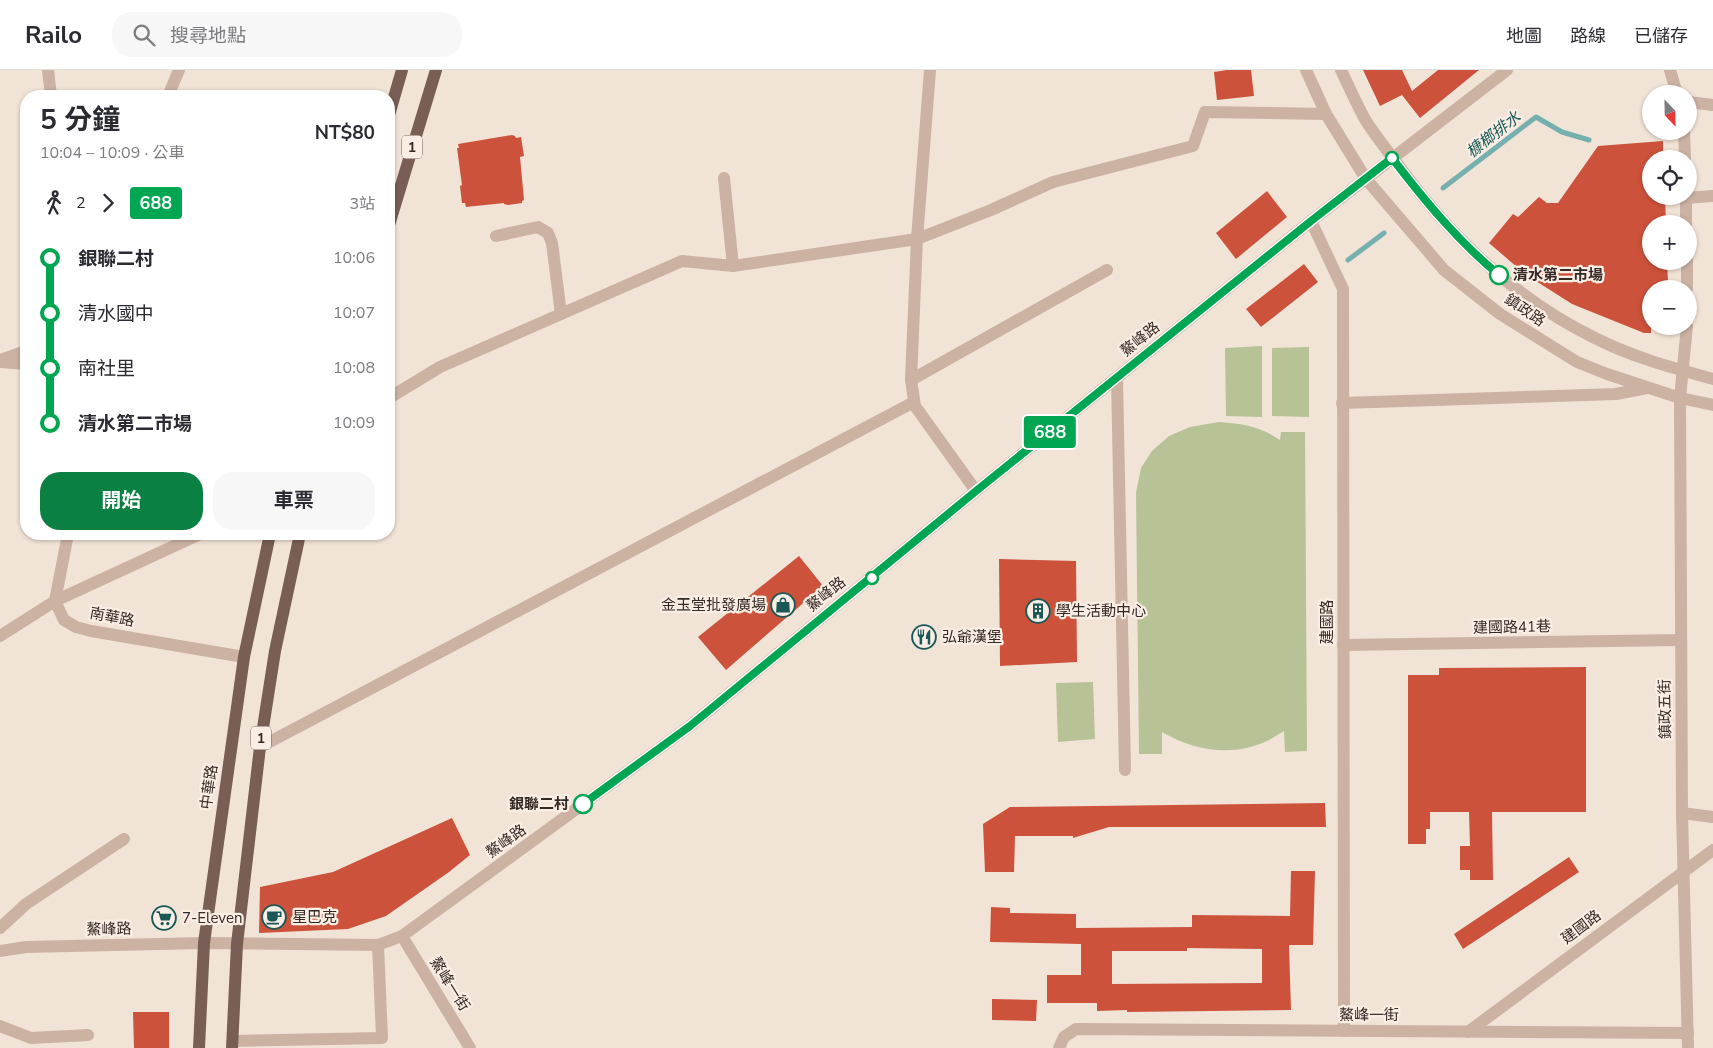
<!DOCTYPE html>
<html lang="zh-TW">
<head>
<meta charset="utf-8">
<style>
	:root { --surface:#fff; --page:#f7f7f7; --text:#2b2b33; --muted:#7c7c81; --line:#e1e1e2; --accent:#0b8043 }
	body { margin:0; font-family:"Nunito Sans","Noto Sans TC",sans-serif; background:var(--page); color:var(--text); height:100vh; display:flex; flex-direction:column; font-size:19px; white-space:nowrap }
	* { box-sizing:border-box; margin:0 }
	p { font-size:16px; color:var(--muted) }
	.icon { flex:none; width:28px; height:28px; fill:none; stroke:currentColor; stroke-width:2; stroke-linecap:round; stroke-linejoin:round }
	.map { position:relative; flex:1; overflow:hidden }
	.panel { position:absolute; left:20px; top:20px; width:375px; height:450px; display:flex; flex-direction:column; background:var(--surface); border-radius:20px; box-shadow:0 1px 4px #0004 }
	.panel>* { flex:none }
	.badge { padding:0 10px; border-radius:4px; font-size:18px; line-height:32px }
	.needle { width:32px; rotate:158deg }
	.buttons { position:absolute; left:1642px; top:15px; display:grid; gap:10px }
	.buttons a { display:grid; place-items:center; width:55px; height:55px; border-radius:50%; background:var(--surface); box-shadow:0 1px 4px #0004; font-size:25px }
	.map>.badge { position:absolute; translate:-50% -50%; box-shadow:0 0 0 2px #fff }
	.legs { display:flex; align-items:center; gap:8px; height:55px; padding:0 20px; font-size:16px }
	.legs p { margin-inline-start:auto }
	.overview { display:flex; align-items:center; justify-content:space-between; height:85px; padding:0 20px }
	h1 { font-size:28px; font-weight:700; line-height:38px }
	.action { display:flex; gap:10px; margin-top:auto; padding:10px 20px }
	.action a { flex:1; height:58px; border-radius:20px; background:var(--accent); color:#fff; font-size:20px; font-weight:700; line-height:58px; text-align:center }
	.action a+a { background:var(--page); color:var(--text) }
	ul { padding:0 20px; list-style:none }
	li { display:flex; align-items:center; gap:18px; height:55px; font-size:19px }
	li i { display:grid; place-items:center; width:8px; height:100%; margin:0 6px; background:currentColor }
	li i::after { content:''; width:12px; height:12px; margin:-6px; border:4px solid; border-radius:50%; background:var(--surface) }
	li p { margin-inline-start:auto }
	li:first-child i { background:linear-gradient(#0000 50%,currentColor 0) }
	li:last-child i { background:linear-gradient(currentColor 50%,#0000 0) }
	header { display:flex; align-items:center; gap:30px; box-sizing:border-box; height:70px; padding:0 25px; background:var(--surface); border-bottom:1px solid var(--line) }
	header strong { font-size:24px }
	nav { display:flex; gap:28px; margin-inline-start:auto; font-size:18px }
	.search { width:350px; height:45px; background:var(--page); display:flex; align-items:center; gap:12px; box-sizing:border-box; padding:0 18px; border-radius:20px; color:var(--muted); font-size:19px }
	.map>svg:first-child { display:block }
	.green { fill:#b7c297 }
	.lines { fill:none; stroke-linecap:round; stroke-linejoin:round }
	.stream { stroke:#75b0ae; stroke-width:5 }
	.building { fill:#cc523b; fill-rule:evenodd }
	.minor { stroke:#cbb2a3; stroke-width:12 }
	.major { stroke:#785e55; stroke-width:12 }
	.line-1-casing { stroke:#fff; stroke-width:11 }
	.line-1 { stroke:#00a651; stroke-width:8 }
	.stop-1-dot { fill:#fff; stroke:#00a651; stroke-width:2.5 }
	.labels { text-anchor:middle; stroke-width:4.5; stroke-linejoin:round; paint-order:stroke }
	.shield { fill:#faeee4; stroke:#70645e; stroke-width:1 }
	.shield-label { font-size:14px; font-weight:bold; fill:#352925 }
	.stop-label { font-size:15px; font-weight:bold; fill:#352925; stroke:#faeee4; text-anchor:start }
	.street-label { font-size:15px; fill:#352925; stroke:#faeee4 }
	.poi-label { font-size:15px; fill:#352925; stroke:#faeee4; text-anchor:start }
	.water-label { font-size:16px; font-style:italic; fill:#195857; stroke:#faeee4 }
</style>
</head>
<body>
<header>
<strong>Railo</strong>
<div class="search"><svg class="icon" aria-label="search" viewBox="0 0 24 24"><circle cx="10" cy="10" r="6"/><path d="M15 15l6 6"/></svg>搜尋地點</div>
<nav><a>地圖</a><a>路線</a><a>已儲存</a></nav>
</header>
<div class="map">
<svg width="1713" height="978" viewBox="0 0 1713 978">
	<rect width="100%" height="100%" fill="#f2e3d7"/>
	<g class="green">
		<path d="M1262 276V347L1226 346 1225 278Z"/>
		<path d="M1309 277V347L1272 346V278Z"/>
		<path d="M1219 352C1244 354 1259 356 1280 370L1281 362H1305L1307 681 1285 682 1284 661C1279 664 1273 668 1267 671 1233 687 1194 681 1162 662V684H1139L1136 423 1141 398 1152 381 1169 366 1190 357Z"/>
		<path d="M1093 612 1095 669 1058 672 1056 613Z"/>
	</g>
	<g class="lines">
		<g class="stream">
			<path d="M1443 118 1536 47 1562 62 1589 70"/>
			<path d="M1348 190 1384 163"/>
		</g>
	</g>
	<g class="building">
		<path d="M1227 0H1251L1254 26 1217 30 1214 2Z"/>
		<path d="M1363 0H1402L1412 21 1438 0H1479L1420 48 1402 25 1380 36Z"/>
		<path d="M512 65 515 66 516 68 521 67 524 86 520 87 524 130 522 131V133L508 135 504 134V133L466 137 465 133H462L460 116 462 115 457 78H459L458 74Z"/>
		<path d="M1663 71V89H1651V126H1665L1666 154H1651V191H1667L1668 212H1663V219H1651V263H1644L1572 234 1525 204 1489 173 1513 144 1518 147 1539 127 1547 133H1558L1598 76Z"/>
		<path d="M1267 121 1287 147 1236 189 1216 163Z"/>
		<path d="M1304 194 1318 212 1261 257 1246 239Z"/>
		<path d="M799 486 823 516 726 600 698 567Z"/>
		<path d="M999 489 1076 491 1077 592 1000 596Z"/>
		<path d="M1586 597V742H1492L1493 810H1470V800H1460V776H1470L1469 742H1430V759H1426V774H1408V605H1439V598Z"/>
		<path d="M1325 733 1326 757H1109L1073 768V766H1015L1014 802H985L983 754 1010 737Z"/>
		<path d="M452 748 470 785 449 802 386 846 348 859 259 863 260 817 333 802Z"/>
		<path d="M1569 787 1579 802 1463 879 1454 864Z"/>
		<path d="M1291 801H1315L1313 875H1289L1291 940 1127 942V940L1097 941V933H1047V905H1081V874L990 872 991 837 1010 838V843L1076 844V858L1192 857V845L1290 846ZM1187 878 1262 879V913L1112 914V881H1187Z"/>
		<path d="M992 929 1037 930 1036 951 992 950Z"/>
		<path d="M133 942H169V978H134Z"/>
	</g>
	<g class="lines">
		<g class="minor">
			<path d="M48 0 51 26"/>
			<path d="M930 0 917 169 911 310 915 336 976 421"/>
			<path d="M1306 0 1326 44 1366 109 1444 200 1500 244 1577 292 1607 304 1680 328 1713 335"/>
			<path d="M1341 0C1349 17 1357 35 1366 51 1377 68 1390 84 1402 100 1453 169 1517 230 1595 268 1632 287 1673 298 1713 309"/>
			<path d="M1670 0 1677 24"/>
			<path d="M168 26 179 0"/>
			<path d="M1689 32 1713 35"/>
			<path d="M1684 61 1685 89"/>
			<path d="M724 108 733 196"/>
			<path d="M1686 126V154"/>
			<path d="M1686 128 1713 126"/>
			<path d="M1311 151 1343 219 1344 961"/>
			<path d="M496 166 538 157 548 163 552 173 561 244"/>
			<path d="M1687 191V219"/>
			<path d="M1687 256 1680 328 1682 743 1688 978"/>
			<path d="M0 290 26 281"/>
			<path d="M1 292 26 294"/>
			<path d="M1117 309 1125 700"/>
			<path d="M911 310 1107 200"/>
			<path d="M389 328 440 297 682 191 733 196 917 169 991 140 1053 112 1193 76 1205 42 1326 44"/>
			<path d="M1342 333 1616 324 1647 318"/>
			<path d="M68 464 55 531 64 550 76 557 91 561 244 587"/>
			<path d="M0 566 55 531 200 464"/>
			<path d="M1343 575 1681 570"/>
			<path d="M260 677 914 332"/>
			<path d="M1682 743 1713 747"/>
			<path d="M0 858 26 834 124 769"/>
			<path d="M402 866 470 978"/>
			<path d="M0 881 26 877 204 873 378 875 402 866 690 656 976 421 1311 151 1507 0"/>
			<path d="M0 956 31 968 88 965"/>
			<path d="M1468 962 1713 780"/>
			<path d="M233 971 382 968 378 875"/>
			<path d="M1059 978 1064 967 1076 959 1688 963"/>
		</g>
		<g class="major">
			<path d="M389 45 402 0"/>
			<path d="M389 155 436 0"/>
			<path d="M199 978 204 873 244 587 270 464"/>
			<path d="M232 978 237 874 260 677 275 581 300 464"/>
		</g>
	</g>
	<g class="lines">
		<g class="line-1-casing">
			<path id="line-1" d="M583 734 690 656 976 421 1311 151 1392 88C1425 131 1458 171 1499 205"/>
		</g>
		<use href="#line-1" class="line-1"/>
	</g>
	<defs>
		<g id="shop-ring" transform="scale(1.25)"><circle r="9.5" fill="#faeee4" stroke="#195857" stroke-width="1.5"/><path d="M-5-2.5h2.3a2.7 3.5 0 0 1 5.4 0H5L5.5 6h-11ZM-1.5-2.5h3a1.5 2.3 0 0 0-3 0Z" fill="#195857"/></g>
		<g id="building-ring" transform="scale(1.25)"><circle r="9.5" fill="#faeee4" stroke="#195857" stroke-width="1.5"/><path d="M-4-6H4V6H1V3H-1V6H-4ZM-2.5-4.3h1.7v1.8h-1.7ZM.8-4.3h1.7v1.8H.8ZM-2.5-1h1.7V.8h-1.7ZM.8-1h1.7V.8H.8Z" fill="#195857"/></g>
		<g id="restaurant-ring" transform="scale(1.25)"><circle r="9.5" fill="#faeee4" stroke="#195857" stroke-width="1.5"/><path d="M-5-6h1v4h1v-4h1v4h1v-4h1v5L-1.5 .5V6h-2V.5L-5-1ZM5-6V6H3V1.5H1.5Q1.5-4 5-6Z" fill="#195857"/></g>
		<g id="cafe-ring" transform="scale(1.25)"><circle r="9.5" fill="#faeee4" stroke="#195857" stroke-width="1.5"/><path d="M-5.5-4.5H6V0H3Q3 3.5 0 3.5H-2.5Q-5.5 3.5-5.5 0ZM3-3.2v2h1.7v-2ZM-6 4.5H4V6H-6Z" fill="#195857"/></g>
		<g id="supermarket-ring" transform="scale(1.25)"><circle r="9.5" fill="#faeee4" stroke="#195857" stroke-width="1.5"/><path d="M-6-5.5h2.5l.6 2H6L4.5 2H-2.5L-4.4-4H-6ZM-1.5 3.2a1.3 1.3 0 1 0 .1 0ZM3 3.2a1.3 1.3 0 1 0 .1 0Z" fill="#195857"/></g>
	</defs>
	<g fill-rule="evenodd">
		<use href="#shop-ring" x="783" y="535"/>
		<use href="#building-ring" x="1038" y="541"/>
		<use href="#restaurant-ring" x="924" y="567"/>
		<use href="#cafe-ring" x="274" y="847"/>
		<use href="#supermarket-ring" x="164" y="848"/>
	</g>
	<g class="stop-1-dot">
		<circle cx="1392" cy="88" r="6"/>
		<circle cx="1499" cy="205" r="9"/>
		<circle cx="872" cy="508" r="6"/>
		<circle cx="583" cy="734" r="9"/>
	</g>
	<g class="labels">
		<g class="shield">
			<rect x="402" y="65.5" width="20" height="23" rx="4"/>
			<rect x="251" y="656.5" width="20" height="23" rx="4"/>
		</g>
		<g class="shield-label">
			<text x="412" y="82">1</text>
			<text x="261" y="673">1</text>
		</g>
		<g class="stop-label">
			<text x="1513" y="210">清水第二市場</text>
			<text x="569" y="739" text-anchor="end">銀聯二村</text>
		</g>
		<g class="street-label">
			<text transform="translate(1525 240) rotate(34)" y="5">鎮政路</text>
			<text transform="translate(1140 269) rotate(-39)" y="5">鰲峰路</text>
			<text transform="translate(826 524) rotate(-39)" y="5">鰲峰路</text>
			<text transform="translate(112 547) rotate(11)" y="5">南華路</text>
			<text transform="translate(1327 552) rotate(-90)" y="5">建國路</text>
			<text transform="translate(1512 557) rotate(-1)" y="5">建國路41巷</text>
			<text transform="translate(1665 639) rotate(-91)" y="5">鎮政五街</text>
			<text transform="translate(209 717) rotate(-82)" y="5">中華路</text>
			<text transform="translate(506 771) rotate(-36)" y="5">鰲峰路</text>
			<text transform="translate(1581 857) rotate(-37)" y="5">建國路</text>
			<text transform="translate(109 859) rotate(-1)" y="5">鰲峰路</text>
			<text transform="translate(450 914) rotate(58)" y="5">鰲峰一街</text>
			<text x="1369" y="950">鰲峰一街</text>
		</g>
		<g class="poi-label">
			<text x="766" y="540" text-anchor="end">金玉堂批發廣場</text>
			<text x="1056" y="546">學生活動中心</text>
			<text x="942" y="572">弘爺漢堡</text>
			<text x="292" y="852">星巴克</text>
			<text x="182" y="853">7-Eleven</text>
		</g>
		<g class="water-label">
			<text transform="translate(1493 64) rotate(-38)" y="6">槺榔排水</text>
		</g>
	</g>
</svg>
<div class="buttons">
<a><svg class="needle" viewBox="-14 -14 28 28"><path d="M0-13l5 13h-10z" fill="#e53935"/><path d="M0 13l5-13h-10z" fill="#7c7c81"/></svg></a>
<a><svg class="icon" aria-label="locate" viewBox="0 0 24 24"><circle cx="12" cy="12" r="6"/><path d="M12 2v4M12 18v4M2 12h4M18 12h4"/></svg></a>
<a>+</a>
<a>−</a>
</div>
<b class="badge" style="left:1050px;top:362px;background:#00a651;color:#fff">688</b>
<section class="panel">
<div class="overview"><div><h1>5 分鐘</h1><p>10:04 – 10:09 · 公車</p></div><b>NT$80</b></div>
<div class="legs"><svg class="icon" aria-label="walk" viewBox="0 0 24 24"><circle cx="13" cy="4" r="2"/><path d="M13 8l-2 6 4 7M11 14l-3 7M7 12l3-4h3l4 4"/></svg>2<svg class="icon" aria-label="forward" viewBox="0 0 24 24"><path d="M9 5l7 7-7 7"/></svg><b class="badge" style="background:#00a651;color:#fff">688</b><p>3站</p></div>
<ul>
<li><i style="color:#00a651"></i><b>銀聯二村</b><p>10:06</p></li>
<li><i style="color:#00a651"></i><span>清水國中</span><p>10:07</p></li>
<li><i style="color:#00a651"></i><span>南社里</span><p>10:08</p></li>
<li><i style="color:#00a651"></i><b>清水第二市場</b><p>10:09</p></li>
</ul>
<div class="action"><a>開始</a><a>車票</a></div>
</section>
</div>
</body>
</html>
